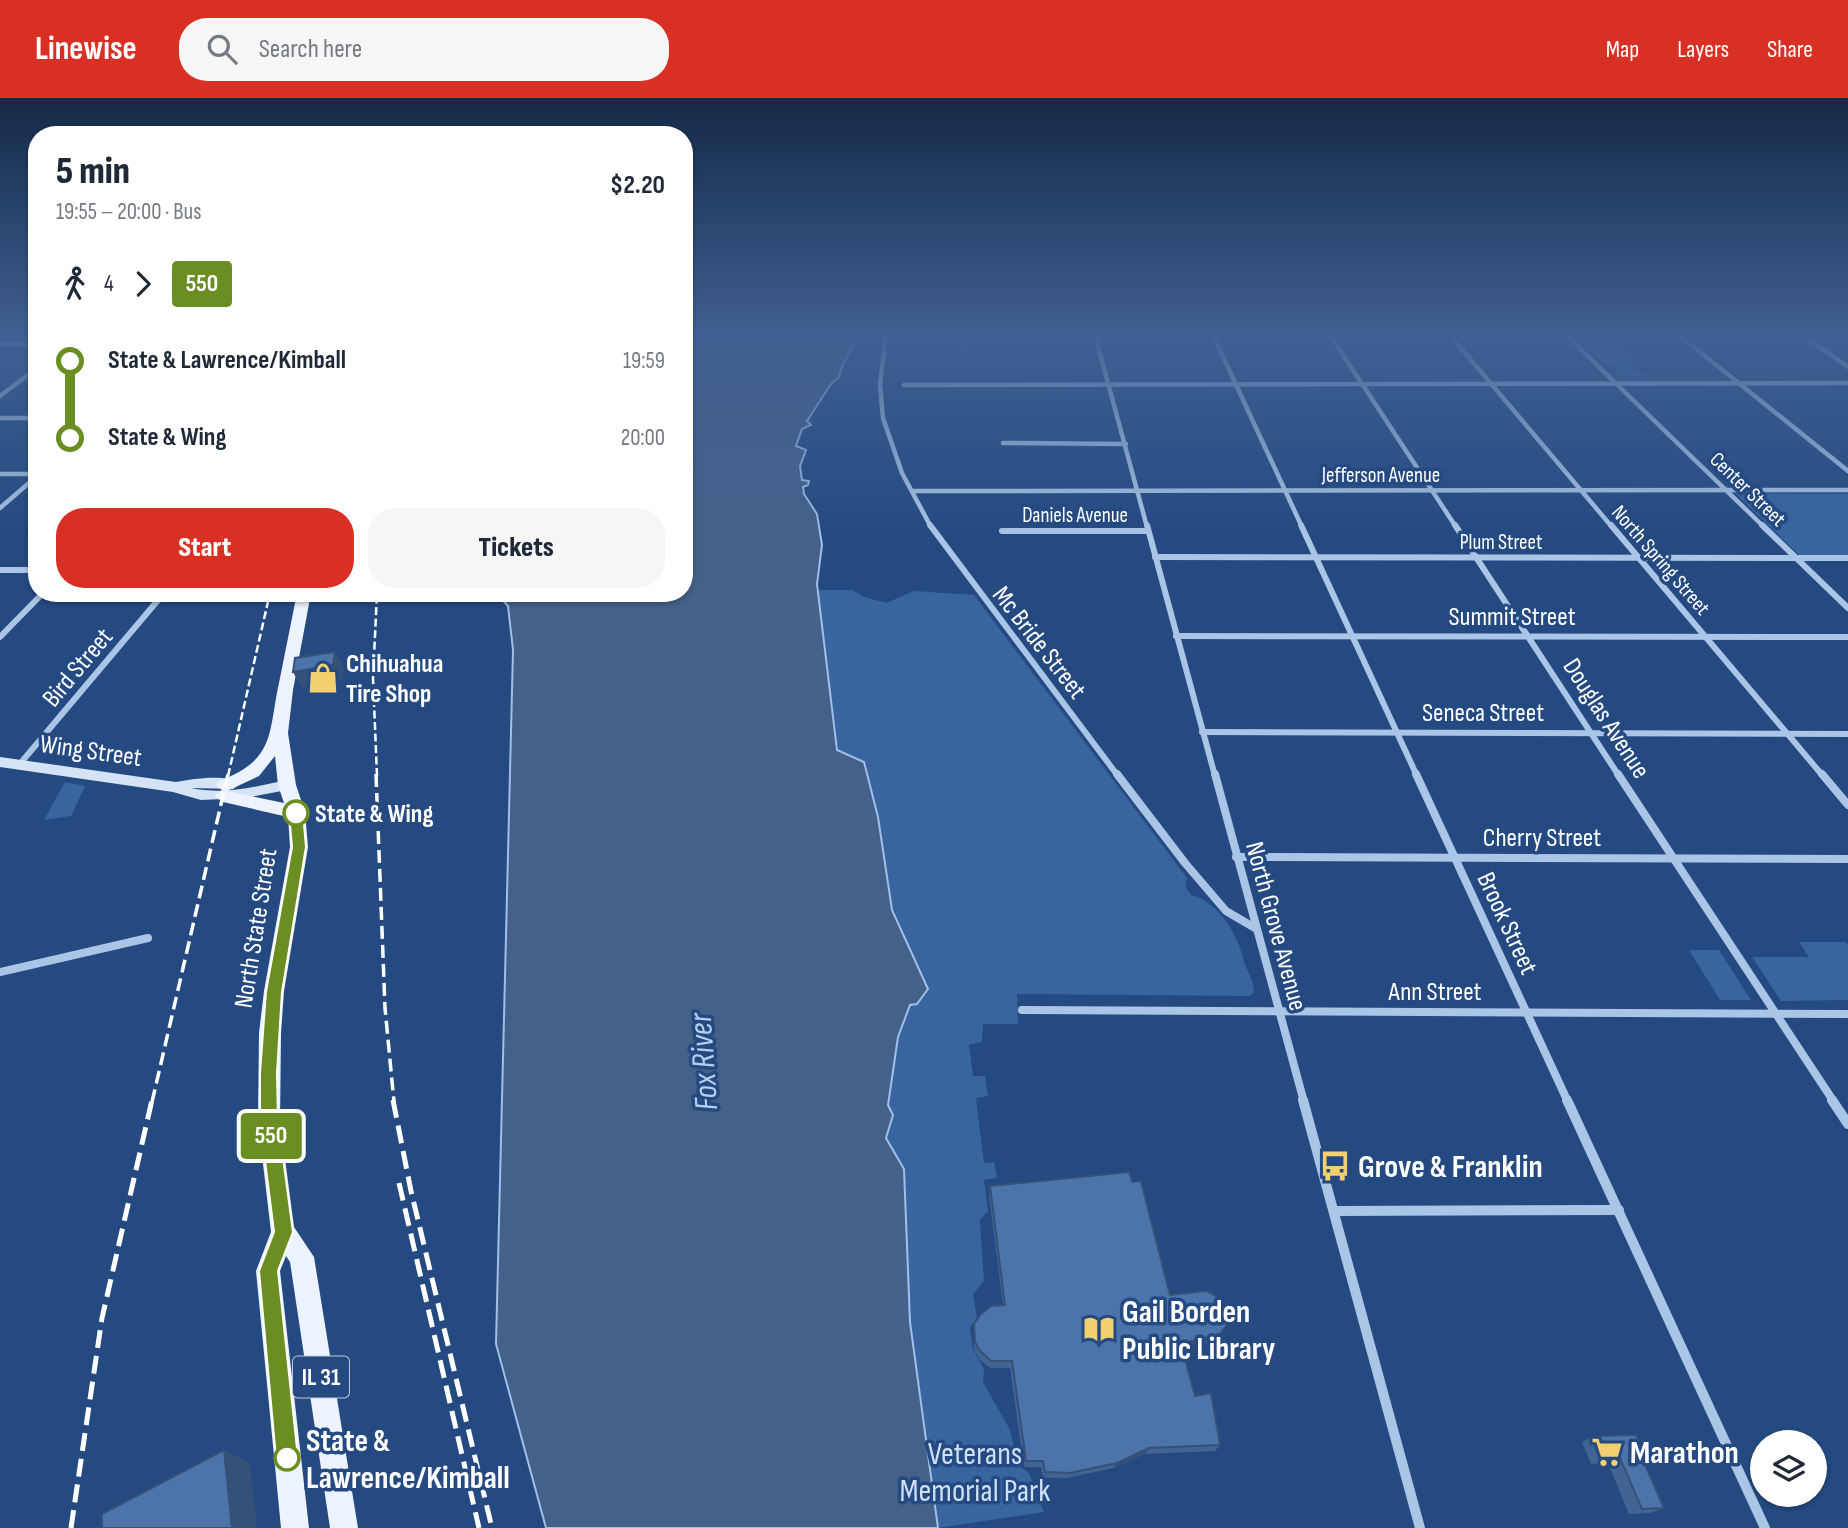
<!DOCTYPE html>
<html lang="en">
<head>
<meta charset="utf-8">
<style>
	:root { --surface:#fff; --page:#f6f6f7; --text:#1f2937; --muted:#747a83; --accent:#d93025 }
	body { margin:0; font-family:"Sofia Sans Condensed",sans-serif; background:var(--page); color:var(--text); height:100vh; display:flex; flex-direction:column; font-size:26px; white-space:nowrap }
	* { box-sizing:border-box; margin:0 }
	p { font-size:23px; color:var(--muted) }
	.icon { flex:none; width:38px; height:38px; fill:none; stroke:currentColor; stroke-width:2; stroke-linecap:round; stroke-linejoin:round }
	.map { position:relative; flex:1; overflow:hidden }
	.sheet { position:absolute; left:28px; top:28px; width:665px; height:476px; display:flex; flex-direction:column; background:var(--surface); border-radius:28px; box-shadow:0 2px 5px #0004 }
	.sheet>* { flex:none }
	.badge { padding:0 14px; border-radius:5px; font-size:24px; line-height:46px }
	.tools { position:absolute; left:1750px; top:1332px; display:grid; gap:14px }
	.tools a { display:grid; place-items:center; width:77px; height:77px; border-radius:50%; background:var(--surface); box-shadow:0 2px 5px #0004; font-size:35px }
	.map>.badge { position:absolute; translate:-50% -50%; box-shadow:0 0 0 4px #fff }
	.legs { display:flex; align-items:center; gap:10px; height:77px; padding:0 28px; font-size:23px }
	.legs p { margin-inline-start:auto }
	.summary { display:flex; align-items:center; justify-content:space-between; height:119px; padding:0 28px }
	h1 { font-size:38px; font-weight:800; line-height:52px }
	.action { display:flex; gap:14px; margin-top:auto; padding:14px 28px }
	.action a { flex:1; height:80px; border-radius:28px; background:var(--accent); color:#fff; font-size:28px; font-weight:800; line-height:80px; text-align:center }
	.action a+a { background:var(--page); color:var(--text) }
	ul { padding:0 28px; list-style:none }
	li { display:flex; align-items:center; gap:24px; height:77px; font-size:26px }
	li i { display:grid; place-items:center; width:10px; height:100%; margin:0 9px; background:currentColor }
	li i::after { content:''; width:18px; height:18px; margin:-9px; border:5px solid; border-radius:50%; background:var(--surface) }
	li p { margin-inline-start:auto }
	li:first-child i { background:linear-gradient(#0000 50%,currentColor 0) }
	li:last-child i { background:linear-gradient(currentColor 50%,#0000 0) }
	header { display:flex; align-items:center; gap:42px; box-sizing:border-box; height:98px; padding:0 35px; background:var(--accent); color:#fff }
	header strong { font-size:33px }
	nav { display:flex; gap:38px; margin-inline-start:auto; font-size:24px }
	.search { width:490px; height:63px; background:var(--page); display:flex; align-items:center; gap:18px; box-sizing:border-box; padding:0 24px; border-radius:28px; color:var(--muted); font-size:26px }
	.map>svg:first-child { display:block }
	.green { fill:#38649f }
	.water { fill:#456189; stroke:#9fbfe8; stroke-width:2 }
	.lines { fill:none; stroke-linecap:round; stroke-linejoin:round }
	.street-far3 { stroke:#abc5e7; stroke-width:4.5 }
	.street-far2 { stroke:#abc5e7; stroke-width:6 }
	.street-far1 { stroke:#abc5e7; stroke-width:8 }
	.street { stroke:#abc5e7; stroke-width:10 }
	.secondary { fill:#d5e3f6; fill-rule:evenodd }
	.primary { fill:#edf3fd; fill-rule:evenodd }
	.rail-far2 { stroke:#fff; stroke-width:2.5; stroke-dasharray:8 3.5; stroke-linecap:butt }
	.rail-far1 { stroke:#fff; stroke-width:3.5; stroke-dasharray:13 6; stroke-linecap:butt }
	.rail { stroke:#fff; stroke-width:5; stroke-dasharray:18 8; stroke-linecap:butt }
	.wall { fill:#416492 }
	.shaded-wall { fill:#355177 }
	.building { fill:#4c74aa; stroke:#355177; stroke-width:2 }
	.line-1 { fill:#6b8e23; stroke:#fff; stroke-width:2 }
	.stop-1-dot { fill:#fff; stroke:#6b8e23; stroke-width:3.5 }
	.labels { text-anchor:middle; stroke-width:7; stroke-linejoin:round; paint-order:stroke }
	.far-street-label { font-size:21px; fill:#fff; stroke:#244a81 }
	.shield { fill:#244a81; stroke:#bdc9d9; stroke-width:2 }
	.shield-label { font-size:24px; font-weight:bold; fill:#fff }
	.street-label { font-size:26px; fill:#fff; stroke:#244a81 }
	.poi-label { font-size:26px; font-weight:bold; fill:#fff; stroke:#244a81; text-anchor:start }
	.stop-label { font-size:26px; font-weight:bold; fill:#fff; stroke:#244a81; text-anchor:start }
	.near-poi-label { font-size:32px; font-weight:bold; fill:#fff; stroke:#244a81; text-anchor:start }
	.near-stop-label { font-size:32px; font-weight:bold; fill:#fff; stroke:#244a81; text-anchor:start }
	.near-park-label { font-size:32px; fill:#cfdff6; stroke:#244a81 }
	.near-water-label { font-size:33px; font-style:italic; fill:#b6cfef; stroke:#244a81 }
</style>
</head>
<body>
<header>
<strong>Linewise</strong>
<div class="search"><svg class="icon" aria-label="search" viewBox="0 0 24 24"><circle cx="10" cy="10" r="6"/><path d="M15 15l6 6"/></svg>Search here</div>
<nav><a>Map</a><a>Layers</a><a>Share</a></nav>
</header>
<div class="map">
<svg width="1848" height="1430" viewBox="0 0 1848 1430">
	<rect width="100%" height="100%" fill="#244a81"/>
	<g class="green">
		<path d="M1574 237H1629L1636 244 1615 245 1639 267H1626L1647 277 1644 279 1620 278 1610 265H1603Z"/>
		<path d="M1735 395 1848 396V457H1799Z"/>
		<path d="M817 492H852L864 499 886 505 914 493 974 497 1187 780 1185 788 1191 797C1218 803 1238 837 1244 863 1247 874 1254 882 1254 894L1250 898 1017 896 1018 926H983L982 944 969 947 973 978H985L988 998 976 1000 984 1065 994 1064 997 1080 984 1082 988 1113 980 1122 984 1183 973 1196 977 1220 970 1230 973 1251 984 1271 983 1284 1009 1330 1020 1369 1029 1375 1044 1414 938 1430 910 1224 904 1071 886 1040 893 1017 888 1008 898 939 910 907 928 891 892 812 878 719 837 653Z"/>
		<path d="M65 684 85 688 71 718 44 722Z"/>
		<path d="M1799 844H1846L1848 847V902L1781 903 1752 859H1809Z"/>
		<path d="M1689 852H1719L1751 902H1720Z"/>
	</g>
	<path class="water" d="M684 237H854C854 253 841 264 839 279L831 286 807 323 811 327 802 331 796 348 806 352 800 368 802 382 809 383 808 387 803 389 804 396 817 416 822 447 817 486 837 652 864 664 878 719 892 812 928 891 917 906 910 907 898 939 888 1007 893 1017 886 1040 904 1071 910 1224 938 1430H546L496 1246 513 552 508 508 496 495H684Z"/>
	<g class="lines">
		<g class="street-far3">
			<path d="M886 237 880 287 883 320 902 375 931 429"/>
			<path d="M1095 237 1147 429"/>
			<path d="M1213 237 1302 429"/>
			<path d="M1330 237 1456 429"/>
			<path d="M1450 237 1612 429"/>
			<path d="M1566 237 1764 429"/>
			<path d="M1679 237 1848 373"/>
			<path d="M1803 237 1848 269"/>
			<path d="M0 246H37"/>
			<path d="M904 287 1848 285"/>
			<path d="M0 298 37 270"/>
			<path d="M0 320H37"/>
			<path d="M1003 345 1126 346"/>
			<path d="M0 376H37"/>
			<path d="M913 393 1848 392"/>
			<path d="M0 410 37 378"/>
		</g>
		<g class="street-far2">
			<path d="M930 427 1118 678"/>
			<path d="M1147 427 1215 678"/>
			<path d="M1301 427 1417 678"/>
			<path d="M1455 427 1619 678"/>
			<path d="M1611 427 1823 678"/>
			<path d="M1762 427 1848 510"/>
			<path d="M1002 433H1147"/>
			<path d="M1155 459 1848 460"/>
			<path d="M0 472H37"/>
			<path d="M1176 538 1848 539"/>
			<path d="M0 539 43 495"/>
			<path d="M1202 634 1848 636"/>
			<path d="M19 667 164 495"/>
		</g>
		<g class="street-far1">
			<path d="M1117 676 1185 765 1226 813 1255 830"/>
			<path d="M1215 676 1304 1004"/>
			<path d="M1416 676 1568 1004"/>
			<path d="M1618 676 1834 1004"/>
			<path d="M1822 676 1848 707"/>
			<path d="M1236 759 1848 761"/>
			<path d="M0 874 148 840"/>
			<path d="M1022 912 1848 916"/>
		</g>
		<g class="street">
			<path d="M1303 1002 1420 1430"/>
			<path d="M1567 1002 1765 1430"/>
			<path d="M1832 1002 1848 1026"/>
			<path d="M1334 1113 1619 1112"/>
		</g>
		<path class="secondary" d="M0 659 176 684C190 681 229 675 240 686L233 691 191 690C223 697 255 689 287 682L294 687 287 692 245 700 201 702 173 694 0 669Z"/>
		<path class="primary" d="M297 495H311L293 592 288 635 296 687 305 714 308 749 284 893 281 935 280 1023 294 1129 314 1159 358 1430H330L290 1164 286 1158 280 1173 309 1430H281L256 1173 271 1134 258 1023 259 935 264 893 290 749 288 719 223 704 214 698 222 692 216 687 219 683C276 662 268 635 279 585 285 555 291 525 297 495ZM275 658 278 687 284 705 227 693 259 678Z"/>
		<g class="rail-far2">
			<path d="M228 678 270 495"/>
			<path d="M377 678 373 580 377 495"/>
		</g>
		<g class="rail-far1">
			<path d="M376 676 385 910 394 1004"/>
			<path d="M152 1004 228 676"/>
		</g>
		<g class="rail">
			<path d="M393 1002 411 1093 492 1430"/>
			<path d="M399 1085 479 1430"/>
			<path d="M71 1430 102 1220 152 1002"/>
		</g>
	</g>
	<g class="wall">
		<path d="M970 237V251H958V242Z"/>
		<path d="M990 1088 1170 1197 1215 1243 1183 1252 1195 1298 1220 1347 1215 1353 1145 1356 1113 1370 1067 1380H1043L1041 1369H1024L1010 1270H990L979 1261 974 1251V1226L1003 1207 989 1097Z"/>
		<path d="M1594 1338 1645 1360 1642 1361 1664 1410 1650 1415 1629 1416 1608 1365 1591 1366 1582 1344Z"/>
	</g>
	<g class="shaded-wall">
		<path d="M335 554 344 570 342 583 302 590 293 574Z"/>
		<path d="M1227 1227 1215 1243 1177 1254 1181 1246Z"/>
		<path d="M1149 1350 1145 1356 1113 1370 1117 1365Z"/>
		<path d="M224 1352 250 1364 257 1430H232Z"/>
	</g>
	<g class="building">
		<path d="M959 237H970V242H958Z"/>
		<path d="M335 554 333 567 293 574 295 560Z"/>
		<path d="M1129 1074 1132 1084 1141 1083 1170 1197 1207 1193 1220 1200 1227 1213V1227L1220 1236 1181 1246 1195 1298 1211 1295 1220 1347 1149 1350 1117 1365 1070 1375 1045 1374 1043 1363H1026L1012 1263H991L980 1253 975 1244 974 1226 981 1216 991 1208 1005 1207 990 1088Z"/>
		<path d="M1636 1337 1645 1360H1642L1664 1410 1642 1411 1620 1360H1603L1594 1338Z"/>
		<path d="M224 1352 232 1430H102V1416Z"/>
	</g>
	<linearGradient id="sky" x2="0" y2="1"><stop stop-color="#142947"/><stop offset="0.54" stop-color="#3f6092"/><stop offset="1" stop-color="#3f6092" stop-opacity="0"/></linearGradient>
	<rect width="1848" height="438" fill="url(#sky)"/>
	<path class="line-1" d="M296 710 303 715 306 749 282 894 277 975 278 1023 293 1134 278 1173 298 1360 294 1368 287 1371 279 1368 276 1360 259 1173 274 1134 260 1023V975L266 894 292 749 289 715Z"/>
	<defs>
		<g id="shop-bare" transform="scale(2.415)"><path d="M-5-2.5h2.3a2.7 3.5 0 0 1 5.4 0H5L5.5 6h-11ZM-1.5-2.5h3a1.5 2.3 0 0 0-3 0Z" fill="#f2cf6f" stroke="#244a81" stroke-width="2.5" paint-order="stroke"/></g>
		<g id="bus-bare" transform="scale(2.415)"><path d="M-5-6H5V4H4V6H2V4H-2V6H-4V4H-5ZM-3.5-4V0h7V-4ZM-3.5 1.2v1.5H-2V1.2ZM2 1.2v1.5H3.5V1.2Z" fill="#f2cf6f" stroke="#244a81" stroke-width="2.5" paint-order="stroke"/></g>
		<g id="library-bare" transform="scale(2.415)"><path d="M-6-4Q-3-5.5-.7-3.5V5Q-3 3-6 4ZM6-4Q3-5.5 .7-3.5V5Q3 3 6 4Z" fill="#f2cf6f" stroke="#244a81" stroke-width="2.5" paint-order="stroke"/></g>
		<g id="supermarket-bare" transform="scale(2.415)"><path d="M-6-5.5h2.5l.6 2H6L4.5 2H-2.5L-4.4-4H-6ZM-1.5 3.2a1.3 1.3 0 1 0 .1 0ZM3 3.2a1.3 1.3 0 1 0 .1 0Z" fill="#f2cf6f" stroke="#244a81" stroke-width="2.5" paint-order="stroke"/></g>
	</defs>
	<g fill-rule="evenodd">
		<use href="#shop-bare" x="323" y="580"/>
		<use href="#bus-bare" x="1335" y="1068"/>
		<use href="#library-bare" x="1099" y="1231"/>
		<use href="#supermarket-bare" x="1607" y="1354"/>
	</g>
	<g class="stop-1-dot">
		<circle cx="296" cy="715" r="12"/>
		<circle cx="287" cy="1360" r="12"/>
	</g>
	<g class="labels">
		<g class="far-street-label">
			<text x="1381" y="384">Jefferson Avenue</text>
			<text transform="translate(1748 391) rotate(44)" y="7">Center Street</text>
			<text x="1075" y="424">Daniels Avenue</text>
			<text x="1501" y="451">Plum Street</text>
			<text transform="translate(1661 462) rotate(49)" y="7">North Spring Street</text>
		</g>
		<rect class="shield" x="293" y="1258.5" width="56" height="41" rx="5"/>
		<g class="shield-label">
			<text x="321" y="1287">IL 31</text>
		</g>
		<g class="street-label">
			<text x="1512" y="527">Summit Street</text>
			<text transform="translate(1040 544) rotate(52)" y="9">Mc Bride Street</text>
			<text transform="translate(77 569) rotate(-50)" y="9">Bird Street</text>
			<text x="1483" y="623">Seneca Street</text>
			<text transform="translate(1607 620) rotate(57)" y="9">Douglas Avenue</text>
			<text transform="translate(91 652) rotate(8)" y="9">Wing Street</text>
			<text x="1542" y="748">Cherry Street</text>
			<text transform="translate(1508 825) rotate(65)" y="9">Brook Street</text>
			<text transform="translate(1277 828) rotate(75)" y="9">North Grove Avenue</text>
			<text transform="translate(255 830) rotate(-81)" y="9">North State Street</text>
			<text x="1435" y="902">Ann Street</text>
		</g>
		<g class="poi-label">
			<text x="346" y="574">Chihuahua<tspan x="346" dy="30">Tire Shop</tspan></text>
		</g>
		<g class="stop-label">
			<text x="315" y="724">State &amp; Wing</text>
		</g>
		<g class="near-poi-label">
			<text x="1358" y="1079">Grove &amp; Franklin</text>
			<text x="1122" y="1224">Gail Borden<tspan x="1122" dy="37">Public Library</tspan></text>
			<text x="1630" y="1365">Marathon</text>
		</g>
		<g class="near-stop-label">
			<text x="306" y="1353">State &amp;<tspan x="306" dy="37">Lawrence/Kimball</tspan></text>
		</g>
		<g class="near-park-label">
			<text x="975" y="1366">Veterans<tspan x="975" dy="37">Memorial Park</tspan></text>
		</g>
		<g class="near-water-label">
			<text transform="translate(702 964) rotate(-94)" y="12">Fox River</text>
		</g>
	</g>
</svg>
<div class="tools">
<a><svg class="icon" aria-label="layers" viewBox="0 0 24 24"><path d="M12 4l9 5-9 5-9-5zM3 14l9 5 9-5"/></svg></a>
</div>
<b class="badge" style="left:271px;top:1038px;background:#6b8e23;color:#fff">550</b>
<section class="sheet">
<div class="summary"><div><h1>5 min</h1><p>19:55 – 20:00 · Bus</p></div><b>$2.20</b></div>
<div class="legs"><svg class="icon" aria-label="walk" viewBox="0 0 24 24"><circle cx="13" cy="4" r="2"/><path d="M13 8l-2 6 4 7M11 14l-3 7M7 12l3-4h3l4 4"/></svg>4<svg class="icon" aria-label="forward" viewBox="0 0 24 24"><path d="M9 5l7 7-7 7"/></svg><b class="badge" style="background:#6b8e23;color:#fff">550</b></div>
<ul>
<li><i style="color:#6b8e23"></i><b>State &amp; Lawrence/Kimball</b><p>19:59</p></li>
<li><i style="color:#6b8e23"></i><b>State &amp; Wing</b><p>20:00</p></li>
</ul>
<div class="action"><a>Start</a><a>Tickets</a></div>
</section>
</div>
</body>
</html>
